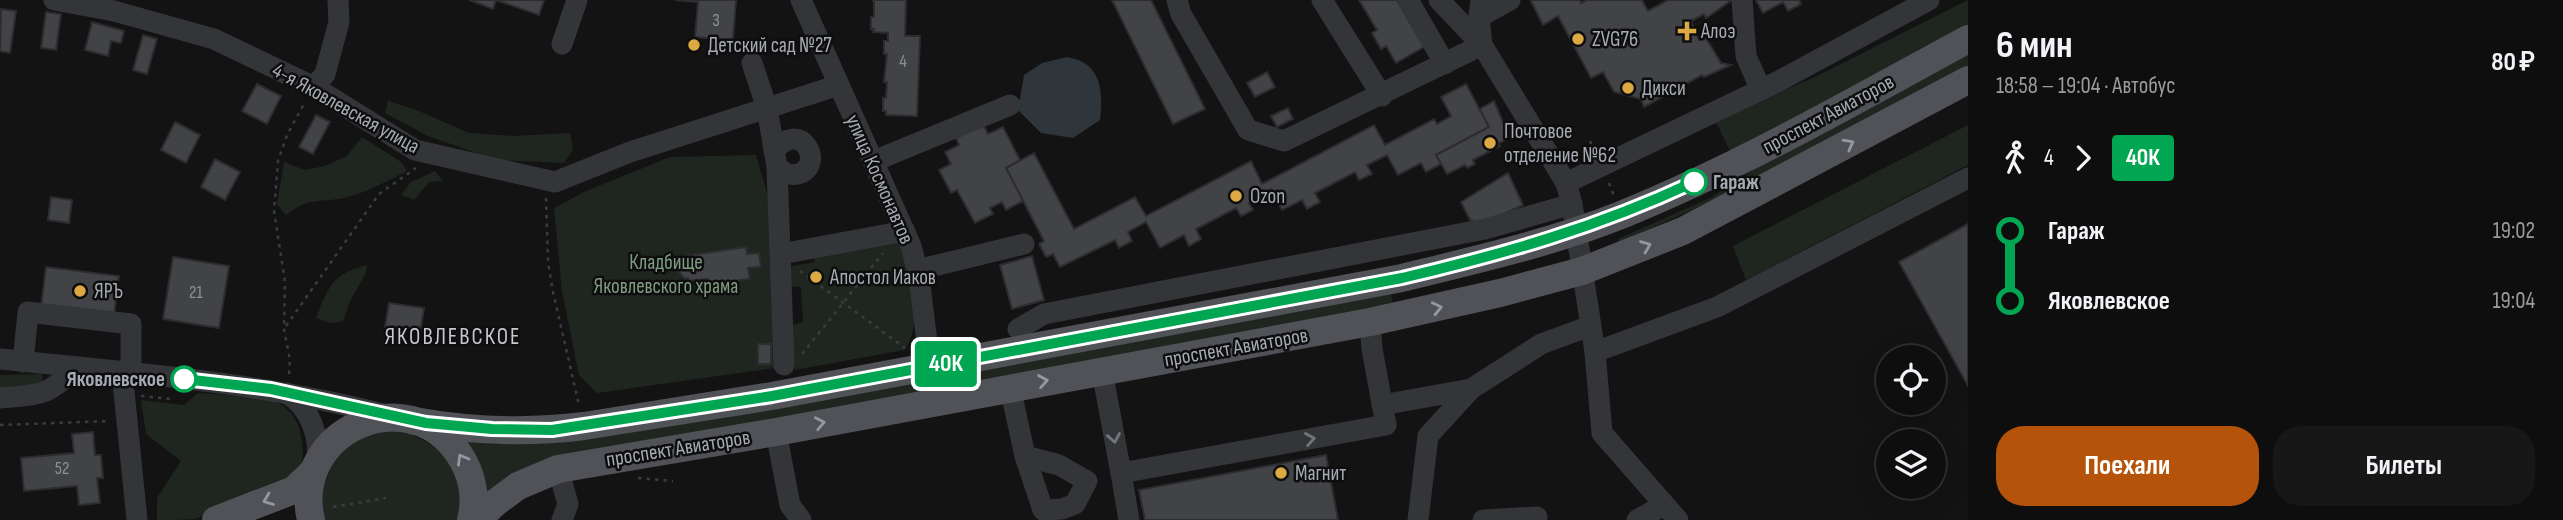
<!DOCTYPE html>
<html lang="ru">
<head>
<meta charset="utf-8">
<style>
	:root { --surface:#0e0e0f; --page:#171718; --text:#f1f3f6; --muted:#9b9c9e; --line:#2e2e2f; --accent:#b45309 }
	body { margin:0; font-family:"Sofia Sans Condensed",sans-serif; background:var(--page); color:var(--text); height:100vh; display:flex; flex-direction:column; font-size:26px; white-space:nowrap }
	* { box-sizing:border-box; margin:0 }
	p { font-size:23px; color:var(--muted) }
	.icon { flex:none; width:38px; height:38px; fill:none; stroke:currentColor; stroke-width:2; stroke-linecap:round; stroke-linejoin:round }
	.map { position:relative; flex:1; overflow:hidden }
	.drawer { display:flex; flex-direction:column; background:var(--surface); width:595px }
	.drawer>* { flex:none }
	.badge { padding:0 14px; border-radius:5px; font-size:24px; line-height:46px }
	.tools { position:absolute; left:1876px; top:345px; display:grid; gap:14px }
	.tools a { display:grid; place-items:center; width:70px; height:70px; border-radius:50%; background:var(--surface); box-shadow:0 7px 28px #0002,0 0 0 2px var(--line); font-size:35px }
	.map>.badge { position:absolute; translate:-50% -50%; box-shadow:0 0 0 4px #fff }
	.legs { display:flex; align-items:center; gap:10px; height:77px; padding:0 28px; font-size:23px }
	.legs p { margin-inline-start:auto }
	.head { display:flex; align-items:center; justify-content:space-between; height:119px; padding:0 28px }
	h1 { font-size:38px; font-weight:700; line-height:52px }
	.primary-button { display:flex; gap:14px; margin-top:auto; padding:14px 28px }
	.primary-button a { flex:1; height:80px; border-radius:28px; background:var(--accent); color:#fff; font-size:28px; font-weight:700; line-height:80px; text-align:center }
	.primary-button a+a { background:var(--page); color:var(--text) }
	ul { padding:0 28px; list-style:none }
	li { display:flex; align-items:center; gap:24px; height:70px; font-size:26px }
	li i { display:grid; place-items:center; width:10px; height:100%; margin:0 9px; background:currentColor }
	li i::after { content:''; width:18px; height:18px; margin:-9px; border:5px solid; border-radius:50%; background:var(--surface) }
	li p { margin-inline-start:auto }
	li:first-child i { background:linear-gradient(#0000 50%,currentColor 0) }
	li:last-child i { background:linear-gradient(currentColor 50%,#0000 0) }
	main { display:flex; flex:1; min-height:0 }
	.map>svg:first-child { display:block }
	.green { fill:#1f2620 }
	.water { fill:#2e353b }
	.building { fill:#424347; stroke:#2d2d30; stroke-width:2 }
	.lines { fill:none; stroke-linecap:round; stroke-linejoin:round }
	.path { stroke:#3a3c3f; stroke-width:2.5; stroke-dasharray:3.5 5; stroke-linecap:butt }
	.minor { stroke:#343539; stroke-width:21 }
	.major { stroke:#515257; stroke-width:28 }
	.oneway { stroke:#9598a1 }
	.oneway2 { stroke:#73757c }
	.line-1-casing { stroke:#fff; stroke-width:16 }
	.line-1 { stroke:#00a651; stroke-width:10 }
	.poi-dot { fill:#dca943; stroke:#0e0e0f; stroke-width:2.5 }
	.stop-1-dot { fill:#fff; stroke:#00a651; stroke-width:3.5 }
	.labels { text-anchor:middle; stroke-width:5; stroke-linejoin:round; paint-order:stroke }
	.number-label { font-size:18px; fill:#8d9098 }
	.poi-label { font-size:21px; fill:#a6aab3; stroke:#0e0e0f; text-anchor:start }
	.street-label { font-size:21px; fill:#a6aab3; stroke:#0e0e0f }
	.stop-label { font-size:21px; font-weight:bold; fill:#a6aab3; stroke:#0e0e0f; text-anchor:start }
	.park-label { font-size:21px; fill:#7f9c81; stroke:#0e0e0f }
	.neighbourhood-label { font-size:23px; letter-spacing:2px; fill:#c6c9cf; stroke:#0e0e0f }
</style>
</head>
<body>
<main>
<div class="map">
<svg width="1968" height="520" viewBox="0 0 1968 520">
	<rect width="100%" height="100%" fill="#131314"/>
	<g class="green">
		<path d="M1968 0V28L1731 153 1715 120 1817 76Z"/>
		<path d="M1968 53V66L1716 199 1618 243V239L1712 197 1766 162Z"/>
		<path d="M388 101 419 111 469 133 513 136 570 133 573 150 564 163 496 160 428 136 385 113Z"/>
		<path d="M1968 125V165L1746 280 1733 246Z"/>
		<path d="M362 137 401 162 407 171C387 181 366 193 344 198 316 203 310 197 286 215L277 204 284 162 305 170 325 166 347 156Z"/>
		<path d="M756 155 778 231 775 368 597 393 579 375 562 291 554 208 586 191 670 157Z"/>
		<path d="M435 171 443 181 429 182 414 200 401 195 411 182Z"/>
		<path d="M903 242C911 271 924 326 904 350L795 370 790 326 803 322 801 287 789 286 788 267 815 262 814 254Z"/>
		<path d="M367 265 365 275 350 301 343 321 331 323 316 318C329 286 332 274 367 265Z"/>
		<path d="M1391 294 1393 305 487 493 481 465 467 440Z"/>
		<path d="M42 374 45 402 0 408V375Z"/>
		<path d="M198 393 268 398C286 405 298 417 301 436 303 446 304 459 300 468 292 485 214 513 194 519 183 520 169 520 157 520V498L181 461 146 434 141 400 184 405Z"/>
		<path d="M401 431C447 446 465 471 458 520H325C324 513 322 505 322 498 322 468 345 440 374 433 382 430 393 431 401 431Z"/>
	</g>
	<path class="water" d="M1067 57C1102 63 1103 91 1100 120L1073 138 1041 133 1018 110 1024 75 1042 63Z"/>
	<g class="building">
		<path d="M469 0H544L539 15 496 0 493 9Z"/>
		<path d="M675 0H736L733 40 695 37 698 2Z"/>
		<path d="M906 0 905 36H920L917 116 886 115V111H883V98H886L887 82H884L887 54H884V41H888V33L873 32 874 29H871V17H874V1L872 0Z"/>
		<path d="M1112 0H1151L1205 109 1173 124Z"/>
		<path d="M1359 0H1397L1424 47 1396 63 1386 46 1381 49 1372 33 1377 30Z"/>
		<path d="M1532 0H1580L1581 3 1587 0H1642L1648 11 1668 0H1732L1706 18 1704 14 1691 21 1699 40 1706 38 1721 63 1731 65 1704 77 1702 75 1644 107 1641 99 1614 92 1603 72 1591 78 1558 16 1543 25 1531 1Z"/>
		<path d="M1756 0H1799L1801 4 1788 11 1783 2 1763 13Z"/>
		<path d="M1 9 16 11 10 53 0 51Z"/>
		<path d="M46 12 61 14 56 50 41 48Z"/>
		<path d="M92 22 124 31 121 43 111 41 108 56 85 50Z"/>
		<path d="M143 35 157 39 147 74 133 70Z"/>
		<path d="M1267 72 1275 87 1255 97 1247 83Z"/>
		<path d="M257 84 281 96 267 124 242 111Z"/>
		<path d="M1466 84 1489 127 1436 155 1441 164 1426 172 1421 163 1398 175 1387 155 1367 165 1372 174 1359 180 1355 172 1315 193 1320 202 1307 209 1302 200 1282 210 1271 189 1249 203 1253 210 1241 216 1236 208 1196 229 1201 239 1189 246 1184 235 1160 248 1146 222 1128 232 1132 241 1119 248 1115 240 1060 267 1053 254 1046 257 1039 244 1044 241 1006 168 1034 153 1074 229 1135 197 1146 216 1251 161 1262 184 1374 125 1385 145 1434 119 1437 124 1451 116 1441 97Z"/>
		<path d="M1494 101 1505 127 1508 126 1510 131 1507 132 1510 137 1498 144 1500 146 1473 160 1475 164 1467 168 1465 165 1447 174 1436 155 1489 127 1480 109Z"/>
		<path d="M1288 108 1293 119 1277 127 1271 116Z"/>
		<path d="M316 115 330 122 313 154 299 147Z"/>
		<path d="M175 122 200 135 186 163 161 150Z"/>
		<path d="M983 124 988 134 1003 127 1020 160 1006 168 1023 201 1006 210 1002 202 990 208 993 214 975 223 957 190 951 193 939 170 951 164 945 152 959 145 956 138Z"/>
		<path d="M215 159 240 172 225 200 201 187Z"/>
		<path d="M1508 173 1523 205 1484 223 1470 220 1461 202Z"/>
		<path d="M51 197 72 200 69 223 48 220Z"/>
		<path d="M1968 224V386L1899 262Z"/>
		<path d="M746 247 747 254 759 253 761 267 748 268 750 279 709 284 708 279 688 281V278H684L678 271V266L685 256Z"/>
		<path d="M1032 256 1044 300 1012 309 1000 265Z"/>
		<path d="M173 257 229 266 219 328 163 319Z"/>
		<path d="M46 267 119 276 114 315 41 307Z"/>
		<path d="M389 303 424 308 420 333 385 327Z"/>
		<rect x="758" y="344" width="13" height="20"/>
		<path d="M93 432 95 455H101L103 478H97L100 503 79 505 77 486 24 491 21 458 74 453 72 434Z"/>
		<path d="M1326 455 1338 520H1145L1139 490Z"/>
	</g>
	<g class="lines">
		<g class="path">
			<path d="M1590 141 1594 151"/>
			<path d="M1609 183 1614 196"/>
			<path d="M546 198 548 262 553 292 579 405"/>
			<path d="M800 271 905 348"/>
			<path d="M286 326 379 194 416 168"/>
			<path d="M802 354 883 253"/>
			<path d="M289 374 290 360 284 329 285 282 274 211 278 161 287 135 305 102"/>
			<path d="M141 396 171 399"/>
			<path d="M0 425 109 421"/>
			<path d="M638 478 673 481"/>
			<path d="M333 507 386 498"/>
		</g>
		<g class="minor">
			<path d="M54 0 114 11 214 39 314 87 415 150 555 182 630 152 839 85"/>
			<path d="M801 0 911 246 919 277 930 367"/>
			<path d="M1177 0 1181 14 1248 130 1284 141 1482 45 1439 0"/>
			<path d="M1322 0 1382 96"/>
			<path d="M1408 0 1445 64"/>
			<path d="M1481 0 1479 17 1482 45 1566 183 1572 204 1595 352 1602 433 1678 520"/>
			<path d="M1742 0 1746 56 1761 90"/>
			<path d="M1479 17 1510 0"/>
			<path d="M562 44 577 0"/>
			<path d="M752 63 767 108 777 167 784 365"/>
			<path d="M314 87 325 74 339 22 338 0"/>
			<path d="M774 151C802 117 826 166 798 174 789 176 783 172 777 167"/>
			<path d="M874 161 1010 105"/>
			<path d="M1566 183 1777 82 1929 0"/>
			<path d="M781 254 905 231"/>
			<path d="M917 270 1024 244"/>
			<path d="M1018 329 1044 314 1485 229 1572 204"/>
			<path d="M1595 352 1717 307 1968 178"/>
			<path d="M0 359C131 373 263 382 391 416"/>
			<path d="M23 362 28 312 131 324V372"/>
			<path d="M1102 371 1121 473 1386 425 1372 349 1370 322"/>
			<path d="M122 372 137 520"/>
			<path d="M1010 387 1025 456 1043 510 1062 509 1075 504 1087 481 1059 465 1025 456"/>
			<path d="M286 393C310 406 322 439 316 466"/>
			<path d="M0 398C43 394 45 397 78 367"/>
			<path d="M1382 405 1471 389"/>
			<path d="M776 432 790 505 801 520"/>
			<path d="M558 469 568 504 562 520"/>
			<path d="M1121 473 1129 520"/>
			<path d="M1418 520 1428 436 1471 389 1541 344 1590 326"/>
			<path d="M1483 520 1537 517"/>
			<path d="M1637 520 1664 505"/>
		</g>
		<g class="major">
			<path d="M414 421C470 431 528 433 584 426L772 396 1402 278C1475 260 1551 243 1621 215 1741 166 1854 101 1968 39"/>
			<path d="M216 520 294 490 313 472"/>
			<path d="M311 520C290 431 408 378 459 454 472 473 477 497 471 520"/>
			<path d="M477 520 495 503 518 486 558 469 776 432 1370 322 1500 293 1582 271 1683 231 1968 80"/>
		</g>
	</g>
	<defs><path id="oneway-chevron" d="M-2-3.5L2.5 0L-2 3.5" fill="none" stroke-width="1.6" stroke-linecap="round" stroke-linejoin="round" transform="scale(1.75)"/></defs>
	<g class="oneway">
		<use href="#oneway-chevron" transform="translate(1849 144) rotate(-28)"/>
		<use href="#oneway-chevron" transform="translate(1646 246) rotate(-22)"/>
		<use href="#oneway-chevron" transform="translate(1437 308) rotate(-13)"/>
		<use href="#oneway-chevron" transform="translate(1043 381) rotate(-10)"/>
		<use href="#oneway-chevron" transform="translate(820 423) rotate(-11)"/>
		<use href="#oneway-chevron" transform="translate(462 459) rotate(-120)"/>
		<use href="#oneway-chevron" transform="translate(268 500) rotate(159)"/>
	</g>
	<g class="oneway2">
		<use href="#oneway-chevron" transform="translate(1114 438) rotate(80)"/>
		<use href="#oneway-chevron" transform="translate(1310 439) rotate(-10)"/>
	</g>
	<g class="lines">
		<g class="line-1-casing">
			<path id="line-1" d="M184 379 271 389 426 423 492 429 552 430 772 396 1402 278C1504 254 1598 227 1694 182"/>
		</g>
		<use href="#line-1" class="line-1"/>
	</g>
	<g class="poi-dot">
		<path d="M1683.5 20.5h7v7h7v7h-7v7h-7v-7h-7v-7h7z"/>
		<circle cx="1578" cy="39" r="7"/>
		<circle cx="694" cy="45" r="7"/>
		<circle cx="1628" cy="88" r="7"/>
		<circle cx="1490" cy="143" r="7"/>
		<circle cx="1236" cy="196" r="7"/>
		<circle cx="816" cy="277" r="7"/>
		<circle cx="80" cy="291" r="7"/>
		<circle cx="1281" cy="473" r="7"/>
	</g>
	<g class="stop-1-dot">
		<circle cx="1694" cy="182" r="12"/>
		<circle cx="184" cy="379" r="12"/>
	</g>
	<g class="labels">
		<g class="number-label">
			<text x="716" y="26">3</text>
			<text x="903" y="67">4</text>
			<text x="196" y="298">21</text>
			<text x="62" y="474">52</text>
		</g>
		<g class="poi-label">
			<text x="1701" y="38">Алоэ</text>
			<text x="1592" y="46">ZVG76</text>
			<text x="708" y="52">Детский сад №27</text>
			<text x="1642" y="95">Дикси</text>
			<text x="1504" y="138">Почтовое<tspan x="1504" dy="24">отделение №62</tspan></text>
			<text x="1250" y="203">Ozon</text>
			<text x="830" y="284">Апостол Иаков</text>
			<text x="94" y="298">ЯРЪ</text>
			<text x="1295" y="480">Магнит</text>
		</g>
		<g class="street-label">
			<text transform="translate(346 108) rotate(29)" y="7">4-я Яковлевская улица</text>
			<text transform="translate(1828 114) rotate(-28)" y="7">проспект Авиаторов</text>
			<text transform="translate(880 179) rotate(66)" y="7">улица Космонавтов</text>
			<text transform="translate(1236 347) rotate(-10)" y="7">проспект Авиаторов</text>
			<text transform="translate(678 448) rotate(-9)" y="7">проспект Авиаторов</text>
		</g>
		<g class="stop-label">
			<text x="1713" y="189">Гараж</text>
			<text x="165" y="386" text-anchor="end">Яковлевское</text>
		</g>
		<g class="park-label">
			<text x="666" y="269">Кладбище<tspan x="666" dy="24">Яковлевского храма</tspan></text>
		</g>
		<g class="neighbourhood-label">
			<text x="453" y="344">ЯКОВЛЕВСКОЕ</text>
		</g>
	</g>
</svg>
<div class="tools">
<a><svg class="icon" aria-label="locate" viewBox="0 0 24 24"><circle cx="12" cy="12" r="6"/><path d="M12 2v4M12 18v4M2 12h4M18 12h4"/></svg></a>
<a><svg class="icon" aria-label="layers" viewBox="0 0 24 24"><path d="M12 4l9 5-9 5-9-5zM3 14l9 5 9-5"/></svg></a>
</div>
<b class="badge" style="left:946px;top:364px;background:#00a651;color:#fff">40К</b>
</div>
<section class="drawer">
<div class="head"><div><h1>6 мин</h1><p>18:58 – 19:04 · Автобус</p></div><b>80 ₽</b></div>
<div class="legs"><svg class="icon" aria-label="walk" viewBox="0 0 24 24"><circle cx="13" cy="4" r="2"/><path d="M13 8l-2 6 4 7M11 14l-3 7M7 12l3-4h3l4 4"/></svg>4<svg class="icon" aria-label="forward" viewBox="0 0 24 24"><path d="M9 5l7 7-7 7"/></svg><b class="badge" style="background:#00a651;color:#fff">40К</b></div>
<ul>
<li><i style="color:#00a651"></i><b>Гараж</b><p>19:02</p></li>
<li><i style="color:#00a651"></i><b>Яковлевское</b><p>19:04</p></li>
</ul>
<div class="primary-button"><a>Поехали</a><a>Билеты</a></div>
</section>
</main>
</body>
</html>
